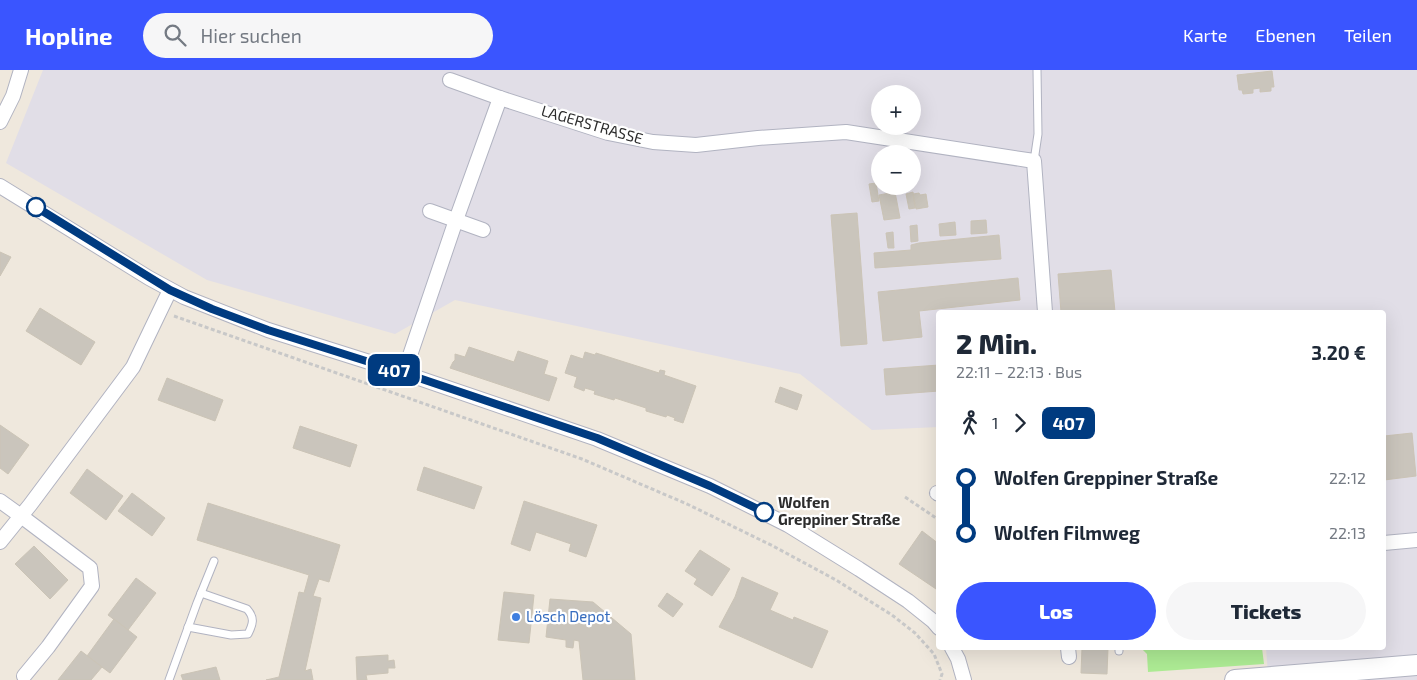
<!DOCTYPE html>
<html lang="de">
<head>
<meta charset="utf-8">
<style>
	:root { --surface:#fff; --page:#f6f6f7; --text:#1f2937; --muted:#747a83; --accent:#3a55ff }
	body { margin:0; font-family:"Exo 2",sans-serif; background:var(--page); color:var(--text); height:100vh; display:flex; flex-direction:column; font-size:19px; white-space:nowrap }
	* { box-sizing:border-box; margin:0 }
	p { font-size:16px; color:var(--muted) }
	.icon { flex:none; width:28px; height:28px; fill:none; stroke:currentColor; stroke-width:2; stroke-linecap:round; stroke-linejoin:round }
	.map { position:relative; flex:1; overflow:hidden }
	.sheet { position:absolute; left:936px; top:240px; width:450px; height:340px; display:flex; flex-direction:column; background:var(--surface); border-radius:5px; box-shadow:0 5px 20px #0002 }
	.sheet>* { flex:none }
	.badge { padding:0 10px; border-radius:8px; font-size:18px; line-height:32px }
	.tools { position:absolute; left:871px; top:15px; display:grid; gap:10px }
	.tools a { display:grid; place-items:center; width:50px; height:50px; border-radius:50%; background:var(--surface); box-shadow:0 5px 20px #0002; font-size:25px }
	.map>.badge { position:absolute; translate:-50% -50%; box-shadow:0 0 0 2px #fff }
	.legs { display:flex; align-items:center; gap:8px; height:55px; padding:0 20px; font-size:16px }
	.legs p { margin-inline-start:auto }
	.head { display:flex; align-items:center; justify-content:space-between; height:85px; padding:0 20px }
	h1 { font-size:28px; font-weight:800; line-height:38px }
	.button { display:flex; gap:10px; margin-top:auto; padding:10px 20px }
	.button a { flex:1; height:58px; border-radius:30px; background:var(--accent); color:#fff; font-size:20px; font-weight:800; line-height:58px; text-align:center }
	.button a+a { background:var(--page); color:var(--text) }
	ul { padding:0 20px; list-style:none }
	li { display:flex; align-items:center; gap:18px; height:55px; font-size:19px }
	li i { display:grid; place-items:center; width:8px; height:100%; margin:0 6px; background:currentColor }
	li i::after { content:''; width:12px; height:12px; margin:-6px; border:4px solid; border-radius:50%; background:var(--surface) }
	li p { margin-inline-start:auto }
	li:first-child i { background:linear-gradient(#0000 50%,currentColor 0) }
	li:last-child i { background:linear-gradient(currentColor 50%,#0000 0) }
	header { display:flex; align-items:center; gap:30px; box-sizing:border-box; height:70px; padding:0 25px; background:var(--accent); color:#fff }
	header strong { font-size:24px }
	nav { display:flex; gap:28px; margin-inline-start:auto; font-size:18px }
	.search { width:350px; height:45px; background:var(--page); display:flex; align-items:center; gap:12px; box-sizing:border-box; padding:0 18px; border-radius:28px; color:var(--muted); font-size:19px }
	.map>svg:first-child { display:block }
	.industrial { fill:#e1dee7; fill-rule:evenodd }
	.green { fill:#adeb94 }
	.building { fill:#cac5bc; stroke:#cbc4b6 }
	.lines { fill:none; stroke-linecap:round; stroke-linejoin:round }
	.lane-casing { stroke:#b1b3c1; stroke-width:9 }
	.street-casing { stroke:#b1b3c1; stroke-width:16 }
	.secondary-casing { stroke:#b1b3c1; stroke-width:22 }
	.path { stroke:#c8c8c8; stroke-width:3; stroke-dasharray:4 2.5; stroke-linecap:butt }
	.lane { stroke:#fff; stroke-width:7 }
	.street { stroke:#fff; stroke-width:14 }
	.secondary { stroke:#fff; stroke-width:20 }
	.line-1-casing { stroke:#fff; stroke-width:11 }
	.line-1 { stroke:#003b80; stroke-width:8 }
	.stop-1-dot { fill:#fff; stroke:#003b80; stroke-width:2.5 }
	.shop-dot { fill:#3f7fe0; stroke:#fff; stroke-width:2 }
	.labels { text-anchor:middle; stroke-width:4.5; stroke-linejoin:round; paint-order:stroke }
	.street-label { font-size:15px; fill:#2c2c2c; stroke:#fff }
	.stop-label { font-size:15px; font-weight:bold; fill:#2c2c2c; stroke:#fff; text-anchor:start }
	.shop-label { font-size:15px; fill:#366cbe; stroke:#fff; text-anchor:start }
</style>
</head>
<body>
<header>
<strong>Hopline</strong>
<div class="search"><svg class="icon" aria-label="search" viewBox="0 0 24 24"><circle cx="10" cy="10" r="6"/><path d="M15 15l6 6"/></svg>Hier suchen</div>
<nav><a>Karte</a><a>Ebenen</a><a>Teilen</a></nav>
</header>
<div class="map">
<svg width="1417" height="610" viewBox="0 0 1417 610">
	<rect width="100%" height="100%" fill="#efe8dd"/>
	<path class="industrial" d="M43 0H1417V610H1279L1268 604 1266 578H1384V242H939V357L872 360 800 304 455 230 395 264 207 210 6 93ZM880 24H912V56H880ZM880 84H912V116H880Z"/>
	<path class="green" d="M1141 578H1262L1264 594 1148 602 1147 584Z"/>
	<g class="building">
		<path d="M1272 1 1274 17H1271V21L1260 22V18L1253 19V23L1243 24 1242 20H1239L1237 5Z"/>
		<path d="M876 113 879 131 872 132 869 114Z"/>
		<path d="M895 122 900 148 884 150 879 125Z"/>
		<path d="M913 122 915 138 909 139 906 124Z"/>
		<path d="M919 123 920 125 926 124 928 137 916 139 913 124Z"/>
		<path d="M857 143 867 274 841 276 831 145Z"/>
		<path d="M986 150 987 163 971 164V151Z"/>
		<path d="M955 152 956 165 940 166 939 154Z"/>
		<path d="M917 155 918 171 911 172 910 156Z"/>
		<path d="M893 162 894 178H888L886 163Z"/>
		<path d="M999 165 1001 189 875 198 874 183 911 180V175L919 173Z"/>
		<path d="M0 182 11 187 0 206Z"/>
		<path d="M1111 200 1115 242H1061L1058 204Z"/>
		<path d="M1018 208 1020 230 919 241 922 267 883 271 878 222Z"/>
		<path d="M40 238 95 272 81 295 26 261Z"/>
		<path d="M469 277 514 292 518 281 548 291 544 304 557 308 549 331 450 298 453 292 455 290V284L465 287Z"/>
		<path d="M585 282 595 285 596 283 659 303 660 300 665 301 664 305 696 316 683 353 674 350 675 348 667 345 666 347 646 341V338L615 328 614 330 594 324 595 321 585 318 584 321 574 317 577 307 565 303 571 285 583 289Z"/>
		<path d="M939 295V321L886 325 884 299Z"/>
		<path d="M167 308 223 330 215 351 158 330Z"/>
		<path d="M780 317 802 325 797 340 775 332Z"/>
		<path d="M0 355 29 375 8 404 0 398Z"/>
		<path d="M300 356 357 375 350 397 293 378Z"/>
		<path d="M1412 363 1416 406 1384 410V366Z"/>
		<path d="M424 397 482 417 474 439 417 420Z"/>
		<path d="M87 399 123 426 106 450 70 423Z"/>
		<path d="M132 423 165 448 152 466 118 441Z"/>
		<path d="M524 431 597 455 586 487 569 481 571 474 536 462 530 481 511 474Z"/>
		<path d="M208 433 340 475 329 512 319 509 313 526 321 528 305 601 311 599 313 610H266L279 607 299 522 304 523 309 505 197 470Z"/>
		<path d="M922 461 939 474V521L899 494Z"/>
		<path d="M34 476 68 510 50 529 15 494Z"/>
		<path d="M700 480 730 499 712 526 694 514 697 509 685 501Z"/>
		<path d="M742 507 778 523 770 540 793 550 794 547 828 561 812 598 719 557 735 527Z"/>
		<path d="M136 508 156 523 128 560 108 545Z"/>
		<path d="M504 522 534 525 529 573 498 570Z"/>
		<path d="M667 523 683 534 673 547 658 536Z"/>
		<path d="M550 529 593 532 631 564 635 610H583L579 571 574 570 573 578 566 577V570L546 567Z"/>
		<path d="M114 549 137 567 110 603 87 586Z"/>
		<path d="M1082 578H1108L1107 604 1081 603Z"/>
		<path d="M81 581 102 597 91 610H58Z"/>
		<path d="M388 585V591L394 590 395 598H388V603L366 605 367 610H357L356 587Z"/>
		<path d="M216 597 220 610H183L181 605Z"/>
	</g>
	<g class="lines">
		<g class="lane-casing">
			<g id="lane">
				<path d="M1034 91 1038 64 1037 0"/>
				<path d="M188 557 231 565 248 564C253 554 255 548 247 539L201 523"/>
				<path d="M1119 578V581"/>
				<path d="M169 610 197 533 214 491"/>
			</g>
		</g>
		<g class="street-casing">
			<g id="street">
				<path d="M450 10 500 28"/>
				<path d="M0 52 13 26 21 0"/>
				<path d="M0 116 149 208 184 227 268 260 404 303 597 369 710 416 788 455 859 499 908 531 933 551 939 558"/>
				<path d="M430 141 483 160"/>
				<path d="M404 303 456 150 500 28 608 63 653 72 696 75 758 68 846 62 1034 91 1045 242"/>
				<path d="M937 423 939 424"/>
				<path d="M0 431 21 446 30 435 133 297 170 220"/>
				<path d="M0 472 21 446 90 498 92 516 48 577 24 606"/>
				<path d="M1384 473 1417 470"/>
				<path d="M952 578 958 589 964 610"/>
				<path d="M1068 578 1069 587"/>
			</g>
		</g>
		<g class="secondary-casing">
			<path id="secondary" d="M1235 610 1417 595"/>
		</g>
		<g class="path">
			<path d="M174 246 582 389 687 434 773 476 836 510 892 545 915 563 934 584 942 604 940 610"/>
			<path d="M905 427 939 450"/>
		</g>
		<use href="#lane" class="lane"/>
		<use href="#street" class="street"/>
		<use href="#secondary" class="secondary"/>
	</g>
	<g class="lines">
		<g class="line-1-casing">
			<path id="line-1" d="M36 137 170 220 212 239 268 260 404 303 597 368 710 416 764 442"/>
		</g>
		<use href="#line-1" class="line-1"/>
	</g>
	<g class="stop-1-dot">
		<circle cx="36" cy="137" r="9"/>
		<circle cx="764" cy="442" r="9"/>
	</g>
	<circle class="shop-dot" cx="516" cy="547" r="5"/>
	<g class="labels">
		<g class="street-label">
			<text transform="translate(592 55) rotate(16)" y="5">LAGERSTRASSE</text>
		</g>
		<g class="stop-label">
			<text x="778" y="438">Wolfen<tspan x="778" dy="17">Greppiner Straße</tspan></text>
		</g>
		<g class="shop-label">
			<text x="526" y="552">Lösch Depot</text>
		</g>
	</g>
</svg>
<div class="tools">
<a>+</a>
<a>−</a>
</div>
<b class="badge" style="left:394px;top:300px;background:#003b80;color:#fff">407</b>
<section class="sheet">
<div class="head"><div><h1>2 Min.</h1><p>22:11 – 22:13 · Bus</p></div><b>3.20 €</b></div>
<div class="legs"><svg class="icon" aria-label="walk" viewBox="0 0 24 24"><circle cx="13" cy="4" r="2"/><path d="M13 8l-2 6 4 7M11 14l-3 7M7 12l3-4h3l4 4"/></svg>1<svg class="icon" aria-label="forward" viewBox="0 0 24 24"><path d="M9 5l7 7-7 7"/></svg><b class="badge" style="background:#003b80;color:#fff">407</b></div>
<ul>
<li><i style="color:#003b80"></i><b>Wolfen Greppiner Straße</b><p>22:12</p></li>
<li><i style="color:#003b80"></i><b>Wolfen Filmweg</b><p>22:13</p></li>
</ul>
<div class="button"><a>Los</a><a>Tickets</a></div>
</section>
</div>
</body>
</html>
